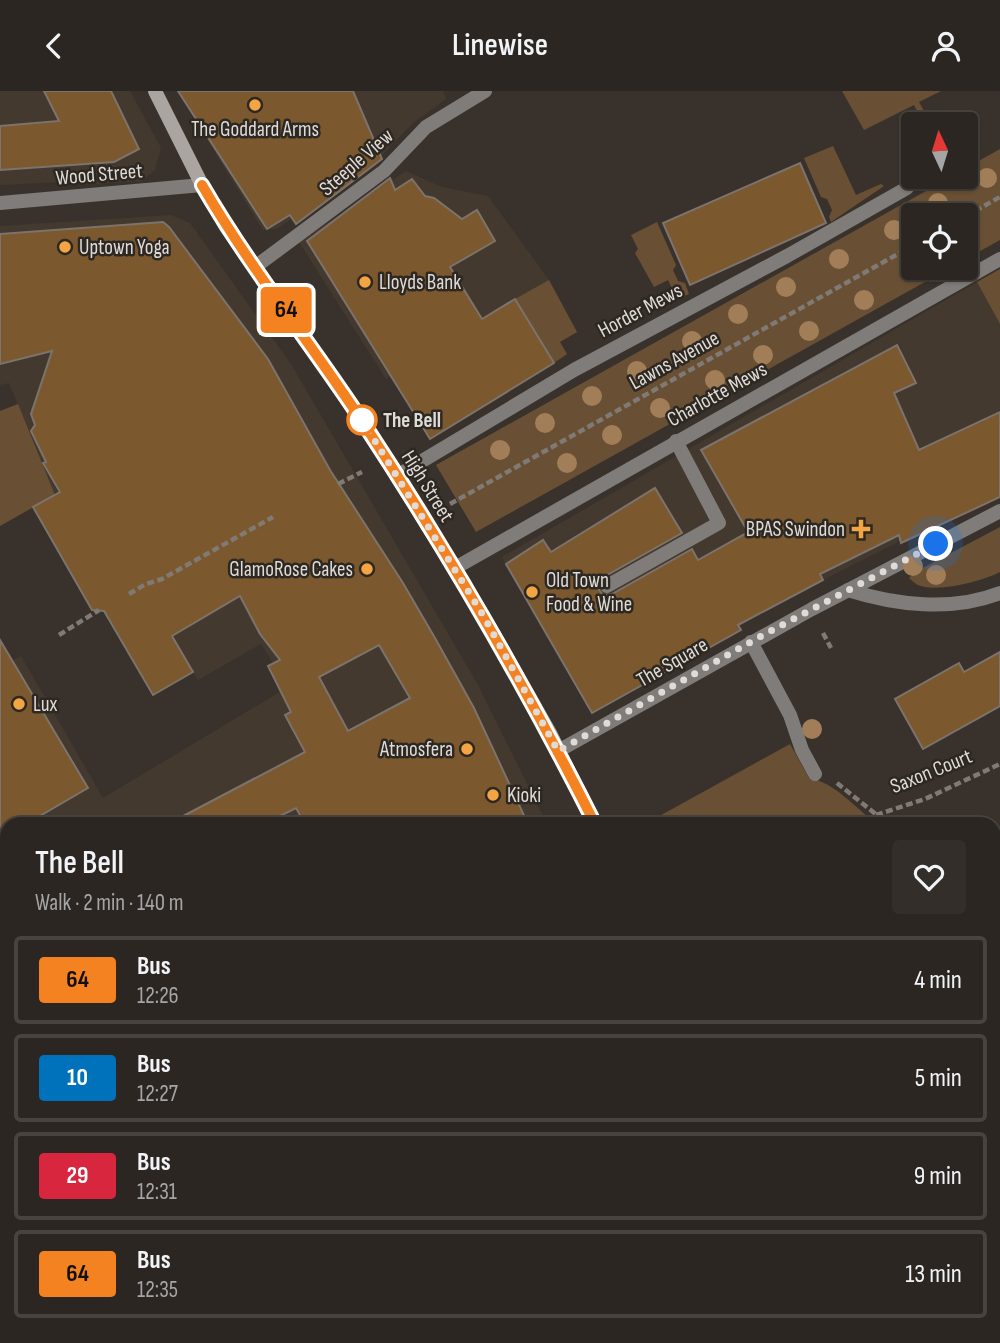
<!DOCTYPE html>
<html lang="en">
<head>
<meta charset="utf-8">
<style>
	:root { --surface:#2b2621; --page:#332e2a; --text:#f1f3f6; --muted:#a6a5a5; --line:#47433f }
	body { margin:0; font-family:"Sofia Sans Condensed",sans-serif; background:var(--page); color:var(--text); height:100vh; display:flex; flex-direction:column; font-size:26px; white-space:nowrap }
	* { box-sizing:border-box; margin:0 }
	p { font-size:23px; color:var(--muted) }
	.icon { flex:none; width:38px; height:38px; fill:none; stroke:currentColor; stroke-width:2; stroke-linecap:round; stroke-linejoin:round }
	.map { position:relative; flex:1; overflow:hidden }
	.details { position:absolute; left:0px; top:726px; width:1001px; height:527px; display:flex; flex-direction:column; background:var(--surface); border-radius:21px 21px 0 0; box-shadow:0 2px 5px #0004,0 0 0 2px var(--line) }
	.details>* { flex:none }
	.badge { padding:0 14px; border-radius:5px; font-size:24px; line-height:46px }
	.needle { width:46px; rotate:356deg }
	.fabs { position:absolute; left:901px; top:21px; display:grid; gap:14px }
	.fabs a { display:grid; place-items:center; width:77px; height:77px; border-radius:7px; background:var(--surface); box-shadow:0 2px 5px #0004,0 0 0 2px var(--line); font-size:35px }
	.you { position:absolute; width:35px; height:35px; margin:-18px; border:5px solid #fff; border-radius:50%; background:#1a73e8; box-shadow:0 0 0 10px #1a73e833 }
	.map>.badge { position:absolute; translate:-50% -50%; box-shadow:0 0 0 4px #fff }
	.round { display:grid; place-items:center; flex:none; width:74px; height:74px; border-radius:7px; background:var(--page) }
	.overview { display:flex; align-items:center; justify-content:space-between; height:119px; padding:0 35px }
	h1 { font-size:33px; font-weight:600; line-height:52px }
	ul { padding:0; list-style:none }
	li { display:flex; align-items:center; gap:21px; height:88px; margin:0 14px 10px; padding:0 21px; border:4px solid var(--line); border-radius:7px }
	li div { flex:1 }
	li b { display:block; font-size:26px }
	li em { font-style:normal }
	li .badge { min-width:77px; font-weight:700; text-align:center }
	header { display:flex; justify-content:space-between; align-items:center; height:91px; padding:0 35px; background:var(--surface); font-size:32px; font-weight:600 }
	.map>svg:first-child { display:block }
	.built { fill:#44392e }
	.green { fill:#695034 }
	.building { fill:#7c582e; stroke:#7b736c; stroke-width:2; fill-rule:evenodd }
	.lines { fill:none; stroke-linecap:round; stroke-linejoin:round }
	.path { stroke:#807a75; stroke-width:4.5; stroke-dasharray:7 3.5; stroke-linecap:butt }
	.lane { stroke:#7f7c79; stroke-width:14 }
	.street { stroke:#7f7c79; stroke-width:14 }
	.secondary { stroke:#aaa5a0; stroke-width:14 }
	.tree { fill:#a17e58 }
	.line-casing { stroke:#fff; stroke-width:16 }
	.line { stroke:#f58220; stroke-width:10 }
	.walk { stroke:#dfdbd7; stroke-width:7; stroke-dasharray:0 12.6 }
	.poi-dot { fill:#f3a443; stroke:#2e2822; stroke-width:2.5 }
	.stop-dot { fill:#fff; stroke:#f58220; stroke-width:3.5 }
	.labels { text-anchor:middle; stroke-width:5; stroke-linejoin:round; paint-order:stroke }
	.poi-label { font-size:21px; fill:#dfdbd7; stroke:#2e2822; text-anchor:start }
	.street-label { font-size:21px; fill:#dfdbd7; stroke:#2e2822 }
	.stop-label { font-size:21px; font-weight:bold; fill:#dfdbd7; stroke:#2e2822; text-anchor:start }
</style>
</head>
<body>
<header><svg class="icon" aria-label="back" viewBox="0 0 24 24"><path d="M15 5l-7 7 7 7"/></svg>Linewise<svg class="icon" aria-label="person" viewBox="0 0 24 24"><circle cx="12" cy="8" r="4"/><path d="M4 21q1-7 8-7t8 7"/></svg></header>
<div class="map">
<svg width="1000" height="1252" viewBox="0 0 1000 1252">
	<rect width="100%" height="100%" fill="#39322c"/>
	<g class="built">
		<path d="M0 0H130L161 57 155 79 141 90 81 94 62 91 0 94Z"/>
		<path d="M177 0H443L446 8 413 32 383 63 358 83 277 138 263 139Z"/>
		<path d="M406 80 442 96 488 105 549 189 386 288 299 151Z"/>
		<path d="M171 124 190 132 291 273 478 594 547 733H7V765L0 769V577L21 565 103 707 280 601 268 575 273 572 261 553 198 589 172 545 107 521 92 519 55 404 9 292 0 294V135Z"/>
		<path d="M977 191 1000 233V406L901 452 900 450 823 489 739 534 741 539 592 622 502 466Z"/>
		<path d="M251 1246H789L792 1252H240Z"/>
	</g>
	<g class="green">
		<path d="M842 0H941L919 11 931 33H924L914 14 864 39Z"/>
		<path d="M833 55 856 104 881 93 884 95 831 131 829 126 832 119 827 108 821 106 804 67Z"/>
		<path d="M1000 58V149L966 168V124H914V177H950L476 441 436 374 951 86H966V77Z"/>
		<path d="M657 131 676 174 673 179 678 190 685 192 689 203 663 213 654 212 674 202 668 189 654 196 635 162 638 158 631 144Z"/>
		<path d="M1000 178V233L977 191Z"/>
		<path d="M549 189 577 241 560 251 567 263 554 272 515 208Z"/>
		<path d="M18 313 55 404 0 435V320Z"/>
		<path d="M1000 436V481C983 490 937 502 918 494 917 494 910 488 909 487L915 481Z"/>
		<path d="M790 653 809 687C836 692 855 717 877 733H645Z"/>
		<path d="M994 807 1000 809V906L994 910Z"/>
	</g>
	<g class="building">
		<path d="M44 0H111L139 58 114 71 0 79V35L59 30Z"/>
		<path d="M178 0H353L382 68 296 133 290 124 267 138Z"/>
		<path d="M800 72 826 132 690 194 663 132Z"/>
		<path d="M390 87 395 99 412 88 425 105 434 107 462 128 477 119 495 150 450 176 482 228 515 208 554 272 430 348 307 150Z"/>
		<path d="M163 131 169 136 268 268 330 379 403 492 435 547 474 617 528 733H305L296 717 264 733H168L305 661 285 624 291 621 268 575 280 569 260 543 240 505 172 545 193 581 153 604 104 520 92 519 33 416 60 401 43 372 46 371 31 340 35 334 31 323 52 260 0 273V143ZM379 554 410 607 348 640 319 586Z"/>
		<path d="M897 254 916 292 894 302 919 359 1000 321V406L901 452 899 444 820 483 823 489 738 534 741 539 592 622 506 473 543 449 551 461 655 397 682 442 602 487 597 496 603 504 612 503 692 458 698 469 748 441 701 359Z"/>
		<path d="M0 549 88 697 26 733H7V745L0 749Z"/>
		<path d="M1000 561V615L923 658 895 608 959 572 964 581Z"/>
	</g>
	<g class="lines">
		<g class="path">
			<path d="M966 125 1000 106"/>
			<path d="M338 393 362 381"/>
			<path d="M450 413 914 154"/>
			<path d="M129 503 146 493 162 488 273 426"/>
			<path d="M823 542 831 557"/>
			<path d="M59 544 99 519"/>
			<path d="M837 692 888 733"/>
			<path d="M876 724 925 708 1000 673"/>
			<path d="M0 774 7 786"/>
		</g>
		<g class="lane">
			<path d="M607 495 719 432 676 350"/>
			<path d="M541 1252 548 1248"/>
			<path d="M793 1252 803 1246"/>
		</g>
		<g class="street">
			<path d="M0 112 202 94"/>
			<path d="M255 176 384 80 426 36 485 0"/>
			<path d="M397 385 574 279 787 165 907 97"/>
			<path d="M455 477 1000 168"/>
			<path d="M848 499C895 514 952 521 1000 502"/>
			<path d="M751 551 790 624 802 659 815 683"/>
			<path d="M558 660 812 518 1000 420"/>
			<path d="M999 799 1000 800"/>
			<path d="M0 910 7 906"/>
			<path d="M994 1230 1000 1227"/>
			<path d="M950 1252 962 1246"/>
		</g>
		<g class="secondary">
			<path d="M155 0 202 94 226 136 363 331 483 524 551 644 595 733"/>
			<path d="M828 1246 829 1252"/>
			<path d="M840 1246 846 1252"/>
			<path d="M200 1252 210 1246"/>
		</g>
	</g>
	<g class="tree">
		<circle cx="987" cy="87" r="10"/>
		<circle cx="938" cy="112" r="10"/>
		<circle cx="894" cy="139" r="10"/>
		<circle cx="839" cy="168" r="10"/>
		<circle cx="786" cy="196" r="10"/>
		<circle cx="864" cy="209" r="10"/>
		<circle cx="738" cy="223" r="10"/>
		<circle cx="809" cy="240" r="10"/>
		<circle cx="692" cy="250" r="10"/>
		<circle cx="763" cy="264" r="10"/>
		<circle cx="637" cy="280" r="10"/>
		<circle cx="715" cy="289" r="10"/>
		<circle cx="592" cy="305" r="10"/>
		<circle cx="660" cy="317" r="10"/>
		<circle cx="545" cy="332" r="10"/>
		<circle cx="612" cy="344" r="10"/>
		<circle cx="500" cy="359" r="10"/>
		<circle cx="567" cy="372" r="10"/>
		<circle cx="913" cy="475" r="10"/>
		<circle cx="936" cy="484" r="10"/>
		<circle cx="812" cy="638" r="10"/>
	</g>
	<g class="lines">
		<g class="line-casing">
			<path id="line" d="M202 94C250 177 310 251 362 330 448 461 525 594 595 733"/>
		</g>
		<use href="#line" class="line"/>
		<path class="walk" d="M362 329 483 524 558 660 763 544 936 453"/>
	</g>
	<g class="poi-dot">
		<circle cx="255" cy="14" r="7"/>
		<circle cx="65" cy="156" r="7"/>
		<circle cx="365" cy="191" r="7"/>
		<path d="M857.5 427.5h7v7h7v7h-7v7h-7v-7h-7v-7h7z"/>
		<circle cx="367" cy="478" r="7"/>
		<circle cx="532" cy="501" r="7"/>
		<circle cx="19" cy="613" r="7"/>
		<circle cx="467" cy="658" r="7"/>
		<circle cx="493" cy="704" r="7"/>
	</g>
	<circle class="stop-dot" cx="362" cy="329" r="14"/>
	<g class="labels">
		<g class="poi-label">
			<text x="255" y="45" text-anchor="middle">The Goddard Arms</text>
			<text x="79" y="163">Uptown Yoga</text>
			<text x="379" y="198">Lloyds Bank</text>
			<text x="845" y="445" text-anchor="end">BPAS Swindon</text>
			<text x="353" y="485" text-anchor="end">GlamoRose Cakes</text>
			<text x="546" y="496">Old Town<tspan x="546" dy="24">Food &amp; Wine</tspan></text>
			<text x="33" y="620">Lux</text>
			<text x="453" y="665" text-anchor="end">Atmosfera</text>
			<text x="507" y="711">Kioki</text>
		</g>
		<g class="street-label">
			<text transform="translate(356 71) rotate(-41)" y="7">Steeple View</text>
			<text transform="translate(99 83) rotate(-5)" y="7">Wood Street</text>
			<text transform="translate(640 219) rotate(-28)" y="7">Horder Mews</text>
			<text transform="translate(674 269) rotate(-29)" y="7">Lawns Avenue</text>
			<text transform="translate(717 303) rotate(-29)" y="7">Charlotte Mews</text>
			<text transform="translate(428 395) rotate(58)" y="7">High Street</text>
			<text transform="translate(672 571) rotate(-30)" y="7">The Square</text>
			<text transform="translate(931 680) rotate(-22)" y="7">Saxon Court</text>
		</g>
		<g class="stop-label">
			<text x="383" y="336">The Bell</text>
		</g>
	</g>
</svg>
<div class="fabs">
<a><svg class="needle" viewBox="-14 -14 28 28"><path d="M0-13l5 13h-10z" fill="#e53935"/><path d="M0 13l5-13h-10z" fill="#a6a5a5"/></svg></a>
<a><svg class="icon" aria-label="locate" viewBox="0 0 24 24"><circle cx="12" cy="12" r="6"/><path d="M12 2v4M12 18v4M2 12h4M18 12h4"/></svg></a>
</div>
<div class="you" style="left:936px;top:453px"></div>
<b class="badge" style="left:286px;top:219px;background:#f58220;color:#111">64</b>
<section class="details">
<div class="overview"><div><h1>The Bell</h1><p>Walk · 2 min · 140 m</p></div><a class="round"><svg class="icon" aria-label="heart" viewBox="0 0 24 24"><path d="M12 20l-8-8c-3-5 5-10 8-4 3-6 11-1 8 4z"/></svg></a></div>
<ul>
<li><span class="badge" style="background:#f58220;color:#111">64</span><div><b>Bus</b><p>12:26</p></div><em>4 min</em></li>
<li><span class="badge" style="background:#0072bc;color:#fff">10</span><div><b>Bus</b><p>12:27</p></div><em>5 min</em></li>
<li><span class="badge" style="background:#d7263d;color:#fff">29</span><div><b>Bus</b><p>12:31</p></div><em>9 min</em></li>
<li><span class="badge" style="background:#f58220;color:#111">64</span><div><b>Bus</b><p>12:35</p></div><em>13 min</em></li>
</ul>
</section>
</div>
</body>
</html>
